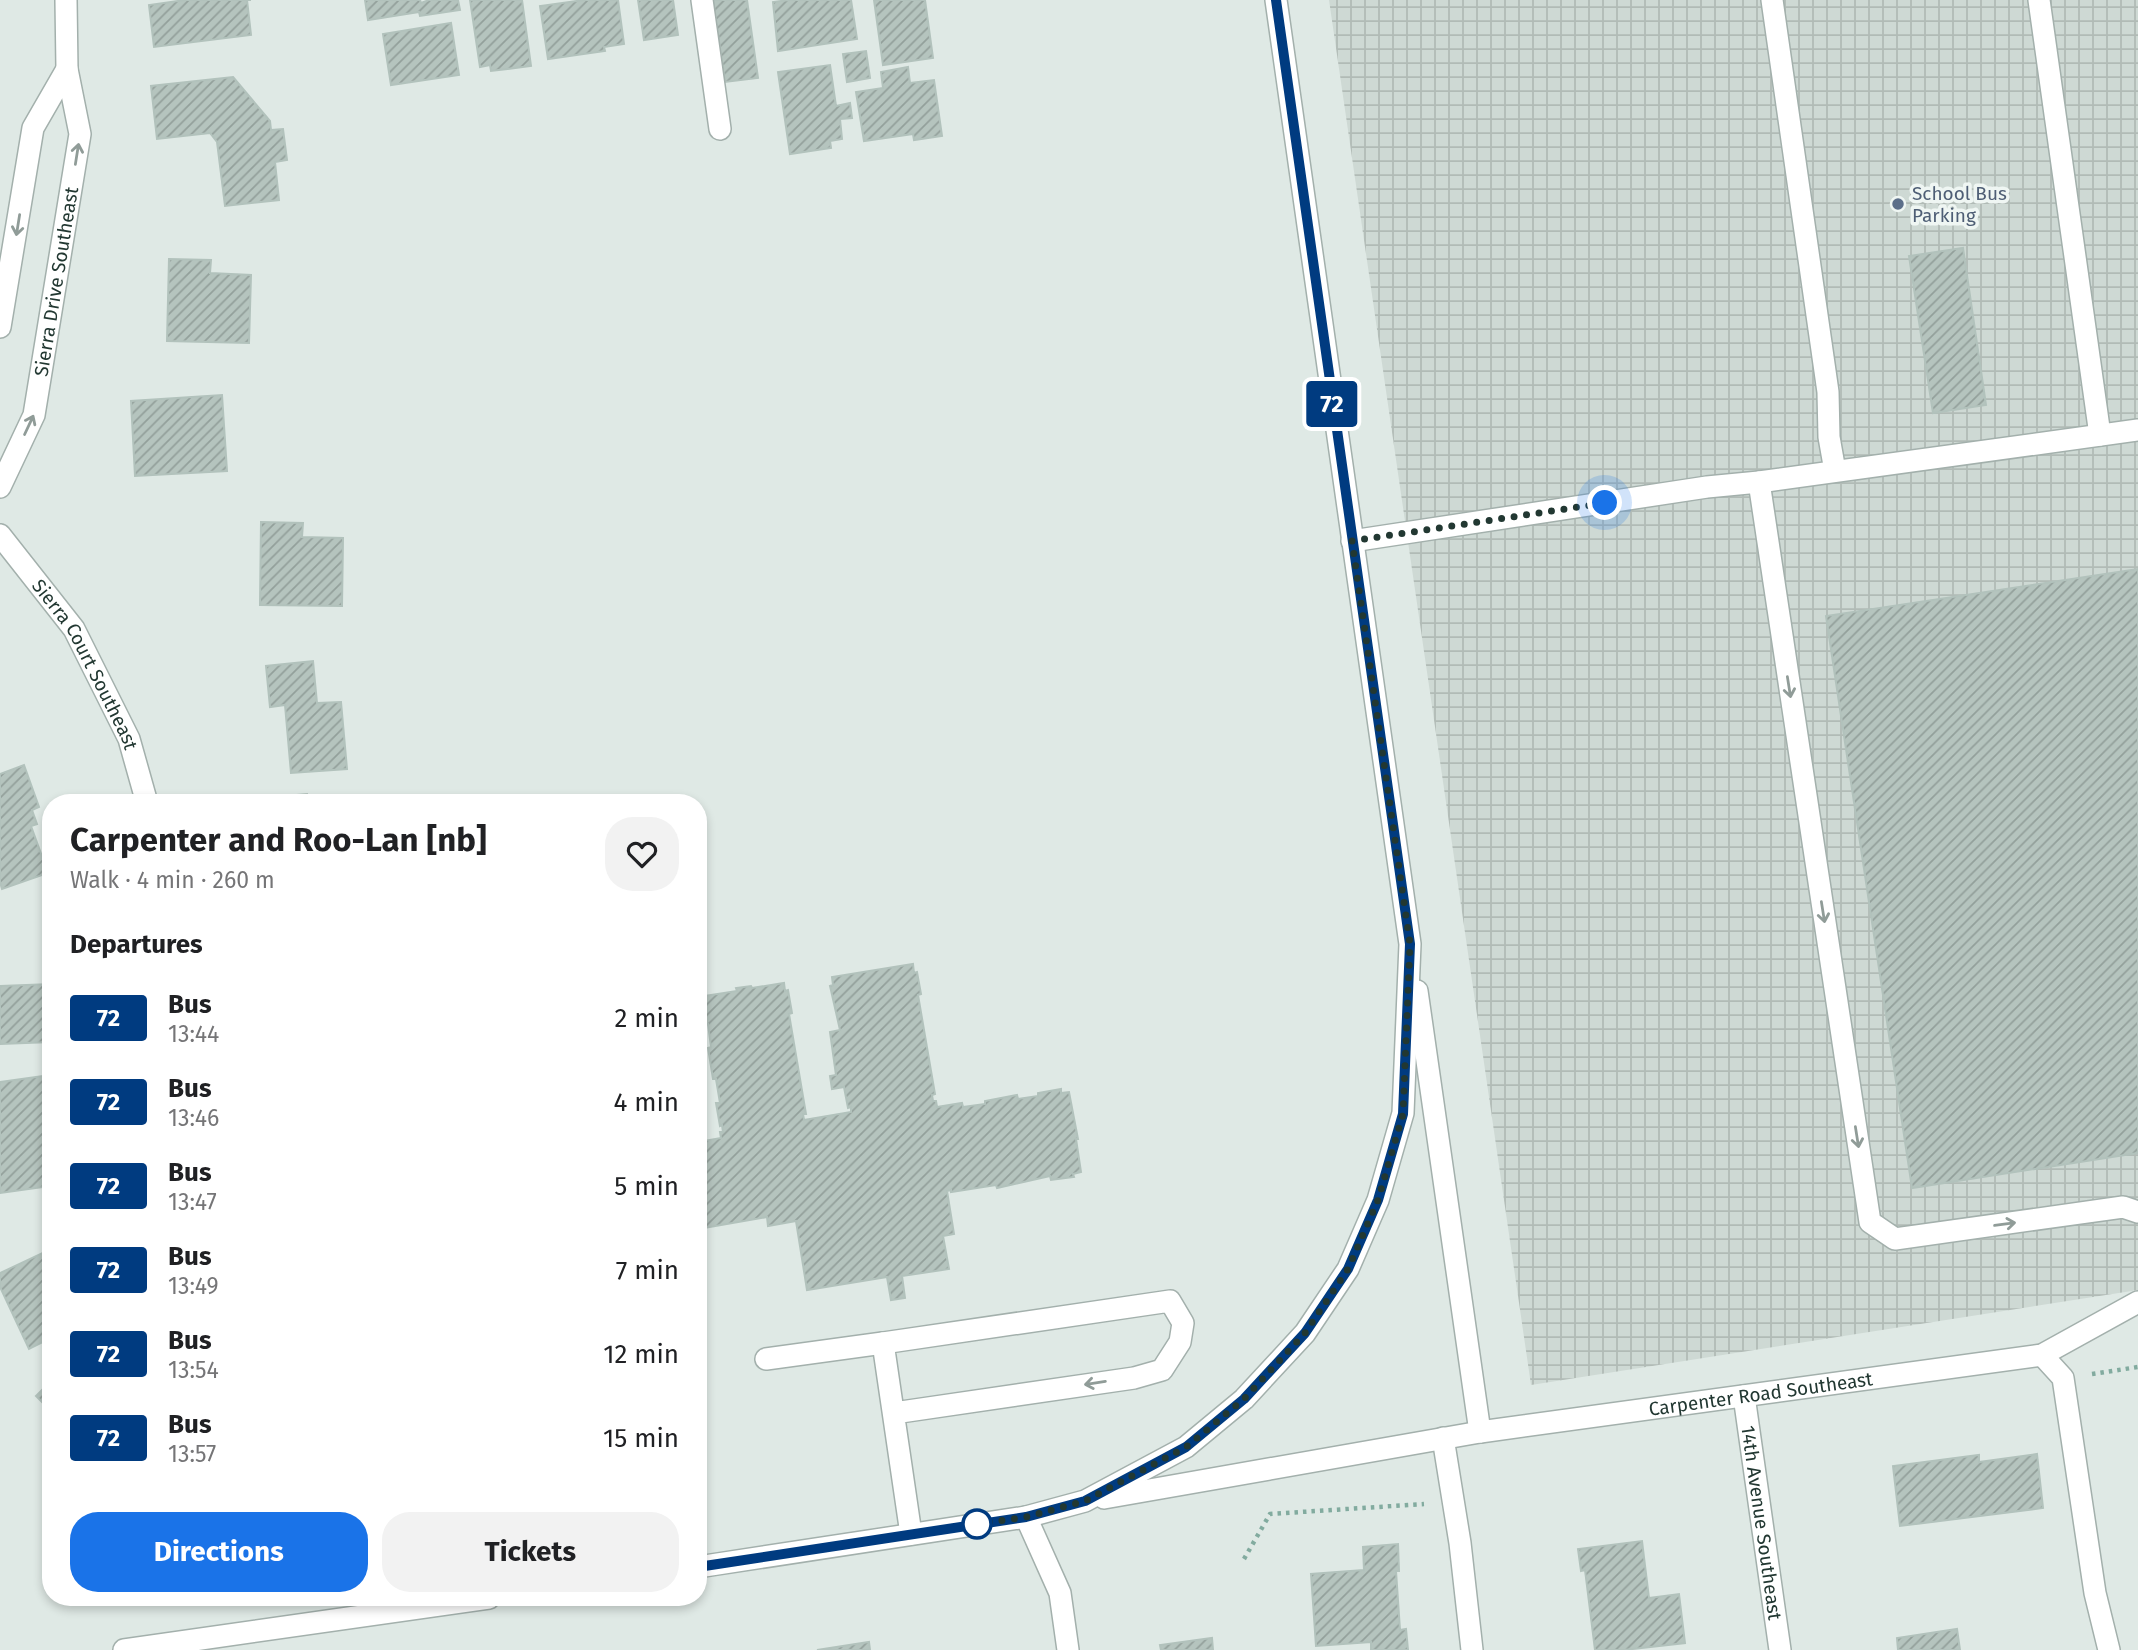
<!DOCTYPE html>
<html lang="en">
<head>
<meta charset="utf-8">
<style>
	:root { --surface:#fff; --page:#f2f2f2; --text:#202124; --muted:#757577; --accent:#1a73e8 }
	body { margin:0; font-family:"Fira Sans",sans-serif; background:var(--page); color:var(--text); height:100vh; display:flex; flex-direction:column; font-size:26px; white-space:nowrap }
	* { box-sizing:border-box; margin:0 }
	p { font-size:23px; color:var(--muted) }
	.icon { flex:none; width:38px; height:38px; fill:none; stroke:currentColor; stroke-width:2; stroke-linecap:round; stroke-linejoin:round }
	.map { position:relative; flex:1; overflow:hidden }
	.sheet { position:absolute; left:42px; top:794px; width:665px; height:812px; display:flex; flex-direction:column; background:var(--surface); border-radius:28px; box-shadow:0 4px 10px #0003 }
	.sheet>* { flex:none }
	.badge { padding:0 14px; border-radius:5px; font-size:24px; line-height:46px }
	.you { position:absolute; width:35px; height:35px; margin:-18px; border:5px solid #fff; border-radius:50%; background:#1a73e8; box-shadow:0 0 0 10px #1a73e833 }
	.map>.badge { position:absolute; translate:-50% -50%; box-shadow:0 0 0 4px #fff }
	h2 { padding:0 28px; font-size:26px; line-height:63px }
	.round { display:grid; place-items:center; flex:none; width:74px; height:74px; border-radius:28px; background:var(--page) }
	.summary { display:flex; align-items:center; justify-content:space-between; height:119px; padding:0 28px }
	h1 { font-size:33px; font-weight:700; line-height:52px }
	.button { display:flex; gap:14px; margin-top:auto; padding:14px 28px }
	.button a { flex:1; height:80px; border-radius:28px; background:var(--accent); color:#fff; font-size:28px; font-weight:700; line-height:80px; text-align:center }
	.button a+a { background:var(--page); color:var(--text) }
	ul { padding:0; list-style:none }
	li { display:flex; align-items:center; gap:21px; height:84px; padding:0 28px }
	li div { flex:1 }
	li b { display:block; font-size:26px }
	li em { font-style:normal }
	li .badge { min-width:77px; font-weight:700; text-align:center }
	.map>svg:first-child { display:block }
	.industrial { fill:url(#industrial-grid) }
	.building { fill:url(#building-hatch); stroke:#b2c2bc; stroke-width:2 }
	.lines { fill:none; stroke-linecap:round; stroke-linejoin:round }
	.minor-casing { stroke:#a3b0ac; stroke-width:24 }
	.path { stroke:#82ab9f; stroke-width:4.5; stroke-dasharray:3.5 5; stroke-linecap:butt }
	.minor { stroke:#fff; stroke-width:21 }
	.oneway { stroke:#909c98 }
	.line-casing { stroke:#fff; stroke-width:16 }
	.line { stroke:#003b80; stroke-width:10 }
	.walk { stroke:#223832; stroke-width:7; stroke-dasharray:0 12.6 }
	.service-dot { fill:#5c6f8a; stroke:#eff6f3; stroke-width:2.5 }
	.stop-dot { fill:#fff; stroke:#003b80; stroke-width:3.5 }
	.labels { text-anchor:middle; stroke-width:7; stroke-linejoin:round; paint-order:stroke }
	.service-label { font-size:19px; fill:#4e5e75; stroke:#eff6f3; text-anchor:start }
	.street-label { font-size:19px; fill:#223832; stroke:#eff6f3 }
</style>
</head>
<body>
<div class="map">
<svg width="2138" height="1650" viewBox="0 0 2138 1650">
	<defs>
		<pattern id="industrial-grid" width="8" height="8" patternUnits="userSpaceOnUse" patternTransform="scale(1.75)"><rect width="8" height="8" fill="#ced9d4"/><path d="M0 4h8M4 0v8" fill="none" stroke="#b1bbb6"/></pattern>
		<pattern id="building-hatch" width="6" height="6" patternUnits="userSpaceOnUse" patternTransform="scale(1.75)"><rect width="6" height="6" fill="#b5c4be"/><path d="M-1 1l2-2M0 6l6-6M5 7l2-2" fill="none" stroke="#93a09b"/></pattern>
	</defs>
	<rect width="100%" height="100%" fill="#dfe9e5"/>
	<path class="industrial" d="M1329 0H2138V1290L1531 1385Z"/>
	<g class="building">
		<path d="M185 0H251H247L251 35 154 47 149 5Z"/>
		<path d="M365 0H420L421 3 429 0H458L460 10 420 16 419 12 368 20Z"/>
		<path d="M470 0H522L531 66 491 71 490 65 480 67Z"/>
		<path d="M584 0H618L624 44 604 47 605 51 548 59 540 6Z"/>
		<path d="M638 0H673L678 35 644 40Z"/>
		<path d="M713 0H747L758 78 725 82Z"/>
		<path d="M789 0H851L857 39 778 51 773 2Z"/>
		<path d="M874 0H925L933 58 883 65Z"/>
		<path d="M451 23 459 75 391 85 383 34Z"/>
		<path d="M866 51 870 78 847 82 843 54Z"/>
		<path d="M830 65 836 106 850 103 852 118 840 119 842 139 830 141 831 148 790 154 778 72Z"/>
		<path d="M908 67 910 83 934 80 942 136 914 140 913 134 864 141 856 92 883 88 881 72Z"/>
		<path d="M233 77 270 121 271 130 283 129 287 160 275 162 279 200 225 206 217 142 210 133 157 139 151 86Z"/>
		<path d="M1963 248 1986 405 1933 413 1909 256Z"/>
		<path d="M169 259 211 260 210 273 251 275 249 343 167 341Z"/>
		<path d="M222 395 227 471 135 476 131 401Z"/>
		<path d="M261 522 303 523 302 537 343 538 342 606 260 605Z"/>
		<path d="M2138 569V1153L1912 1188 1826 616Z"/>
		<path d="M313 661 317 703 341 702 347 769 291 773 285 705 270 707 266 666Z"/>
		<path d="M24 765 39 807 32 810 37 824 31 826 48 873 2 889 0 882V774Z"/>
		<path d="M307 794 308 803H287L286 796Z"/>
		<path d="M913 964 914 973 917 972 921 994 918 995 935 1094 932 1095 933 1101H936L937 1107 962 1103 963 1107 985 1104V1101L1017 1095 1018 1099 1038 1096V1093L1061 1089V1093L1069 1092 1078 1139H1076L1081 1172 1073 1174 1074 1177 1051 1180 1050 1176 997 1188 996 1185 951 1192V1190L947 1191 954 1234 943 1236 949 1269 902 1276 905 1298 891 1300 887 1277 807 1290 796 1221 768 1226 767 1217 698 1229V1142L721 1138 720 1132H723L722 1125 720 1126 716 1103H720L716 1079H713L708 1048 711 1047 708 1024 704 1025 701 1004H706L704 996 737 991 736 988 751 986 752 988 784 983 785 991 788 990 792 1013 789 1014 806 1114H803L804 1120 851 1112V1107L848 1108 844 1087 832 1089 830 1076 836 1075 830 1032 840 1030 830 986 833 985 832 977Z"/>
		<path d="M51 984V1042L0 1044V986Z"/>
		<path d="M51 1075V1125L47 1126 51 1186 0 1193V1082Z"/>
		<path d="M51 1249V1338L29 1349 0 1287V1273Z"/>
		<path d="M51 1381V1411L36 1396Z"/>
		<path d="M2037 1454 2043 1508 1900 1526 1893 1466 1979 1455V1462Z"/>
		<path d="M1642 1541 1649 1598 1679 1594 1685 1643 1624 1650H1595L1585 1570 1581 1571 1578 1549Z"/>
		<path d="M1398 1544 1399 1571H1396L1400 1630 1406 1629 1408 1650H1371V1642L1316 1646 1311 1574 1364 1570 1363 1547Z"/>
		<path d="M1957 1629 1960 1650H1898L1897 1638Z"/>
		<path d="M1212 1638 1213 1650H1161L1160 1645Z"/>
		<path d="M869 1642 870 1650H817Z"/>
	</g>
	<g class="lines">
		<g class="minor-casing">
			<g id="minor">
				<path d="M702 0 720 129"/>
				<path d="M1772 0 1828 392 1829 437 1835 471"/>
				<path d="M2039 0 2100 435"/>
				<path d="M0 327 33 128 67 69"/>
				<path d="M1759 482 1870 1222 1895 1239 2123 1207 2138 1212"/>
				<path id="s1" d="M0 487 34 415 80 134 67 69 66 0"/>
				<path id="s2" d="M0 535 74 629 129 739 147 803"/>
				<path d="M1352 541 1707 487 1759 482 2138 430"/>
				<path d="M1417 991 1480 1432"/>
				<path d="M2042 1355 2063 1378 2095 1593 2109 1650"/>
				<path d="M766 1359 883 1343"/>
				<path id="s3" d="M1744 1396 1780 1650"/>
				<path d="M894 1413 1134 1378 1162 1370 1180 1342 1183 1323 1170 1301 883 1343 911 1534"/>
				<path d="M1443 1438 1460 1543 1472 1650"/>
				<path id="s4" d="M1104 1498 1480 1432 2042 1355 2138 1302"/>
				<path d="M1026 1517 1060 1593 1068 1650"/>
				<path d="M698 1567 1026 1517 1085 1501 1186 1447 1244 1399 1305 1333 1348 1269 1378 1200 1403 1113 1410 944 1276 0"/>
				<path d="M124 1650 489 1598"/>
			</g>
		</g>
		<g class="path">
			<path d="M2092 1374 2138 1367"/>
			<path d="M1244 1559 1270 1514 1424 1504"/>
		</g>
		<use href="#minor" class="minor"/>
	</g>
	<defs><path id="oneway-shaft" d="M-6 0H5M1.5-3L5.5 0L1.5 3" fill="none" stroke-width="1.6" stroke-linecap="round" stroke-linejoin="round" transform="scale(1.75)"/></defs>
	<g class="oneway">
		<use href="#oneway-shaft" transform="translate(77 154) rotate(-81)"/>
		<use href="#oneway-shaft" transform="translate(18 225) rotate(99)"/>
		<use href="#oneway-shaft" transform="translate(29 425) rotate(-65)"/>
		<use href="#oneway-shaft" transform="translate(1789 687) rotate(81)"/>
		<use href="#oneway-shaft" transform="translate(1823 912) rotate(81)"/>
		<use href="#oneway-shaft" transform="translate(1857 1137) rotate(81)"/>
		<use href="#oneway-shaft" transform="translate(2005 1224) rotate(-8)"/>
		<use href="#oneway-shaft" transform="translate(1095 1383) rotate(171)"/>
	</g>
	<g class="lines">
		<g class="line-casing">
			<path id="line" d="M698 1567 1026 1517 1085 1501 1186 1447 1244 1399 1305 1333 1348 1269 1378 1200 1403 1114 1410 944 1276 0"/>
		</g>
		<use href="#line" class="line"/>
		<path class="walk" d="M977 1524 1026 1517 1085 1501 1186 1447 1244 1399 1305 1333 1348 1269 1378 1200 1403 1114 1410 944 1352 541 1605 503"/>
	</g>
	<circle class="service-dot" cx="1898" cy="204" r="7"/>
	<circle class="stop-dot" cx="977" cy="1524" r="14"/>
	<g class="labels">
		<g class="service-label">
			<text x="1912" y="200">School Bus<tspan x="1912" dy="22">Parking</tspan></text>
		</g>
		<g class="street-label">
			<text dy="7" stroke="none"><textPath href="#s1" startOffset="215">Sierra Drive Southeast</textPath></text>
			<text dy="7" stroke="none"><textPath href="#s2" startOffset="156">Sierra Court Southeast</textPath></text>
			<text dy="7" stroke="none"><textPath href="#s4" startOffset="665">Carpenter Road Southeast</textPath></text>
			<text dy="7" stroke="none"><textPath href="#s3" startOffset="128">14th Avenue Southeast</textPath></text>
		</g>
	</g>
</svg>
<div class="you" style="left:1605px;top:503px"></div>
<b class="badge" style="left:1332px;top:404px;background:#003b80;color:#fff">72</b>
<section class="sheet">
<div class="summary"><div><h1>Carpenter and Roo-Lan [nb]</h1><p>Walk · 4 min · 260 m</p></div><a class="round"><svg class="icon" aria-label="heart" viewBox="0 0 24 24"><path d="M12 20l-8-8c-3-5 5-10 8-4 3-6 11-1 8 4z"/></svg></a></div>
<h2>Departures</h2>
<ul>
<li><span class="badge" style="background:#003b80;color:#fff">72</span><div><b>Bus</b><p>13:44</p></div><em>2 min</em></li>
<li><span class="badge" style="background:#003b80;color:#fff">72</span><div><b>Bus</b><p>13:46</p></div><em>4 min</em></li>
<li><span class="badge" style="background:#003b80;color:#fff">72</span><div><b>Bus</b><p>13:47</p></div><em>5 min</em></li>
<li><span class="badge" style="background:#003b80;color:#fff">72</span><div><b>Bus</b><p>13:49</p></div><em>7 min</em></li>
<li><span class="badge" style="background:#003b80;color:#fff">72</span><div><b>Bus</b><p>13:54</p></div><em>12 min</em></li>
<li><span class="badge" style="background:#003b80;color:#fff">72</span><div><b>Bus</b><p>13:57</p></div><em>15 min</em></li>
</ul>
<div class="button"><a>Directions</a><a>Tickets</a></div>
</section>
</div>
</body>
</html>
